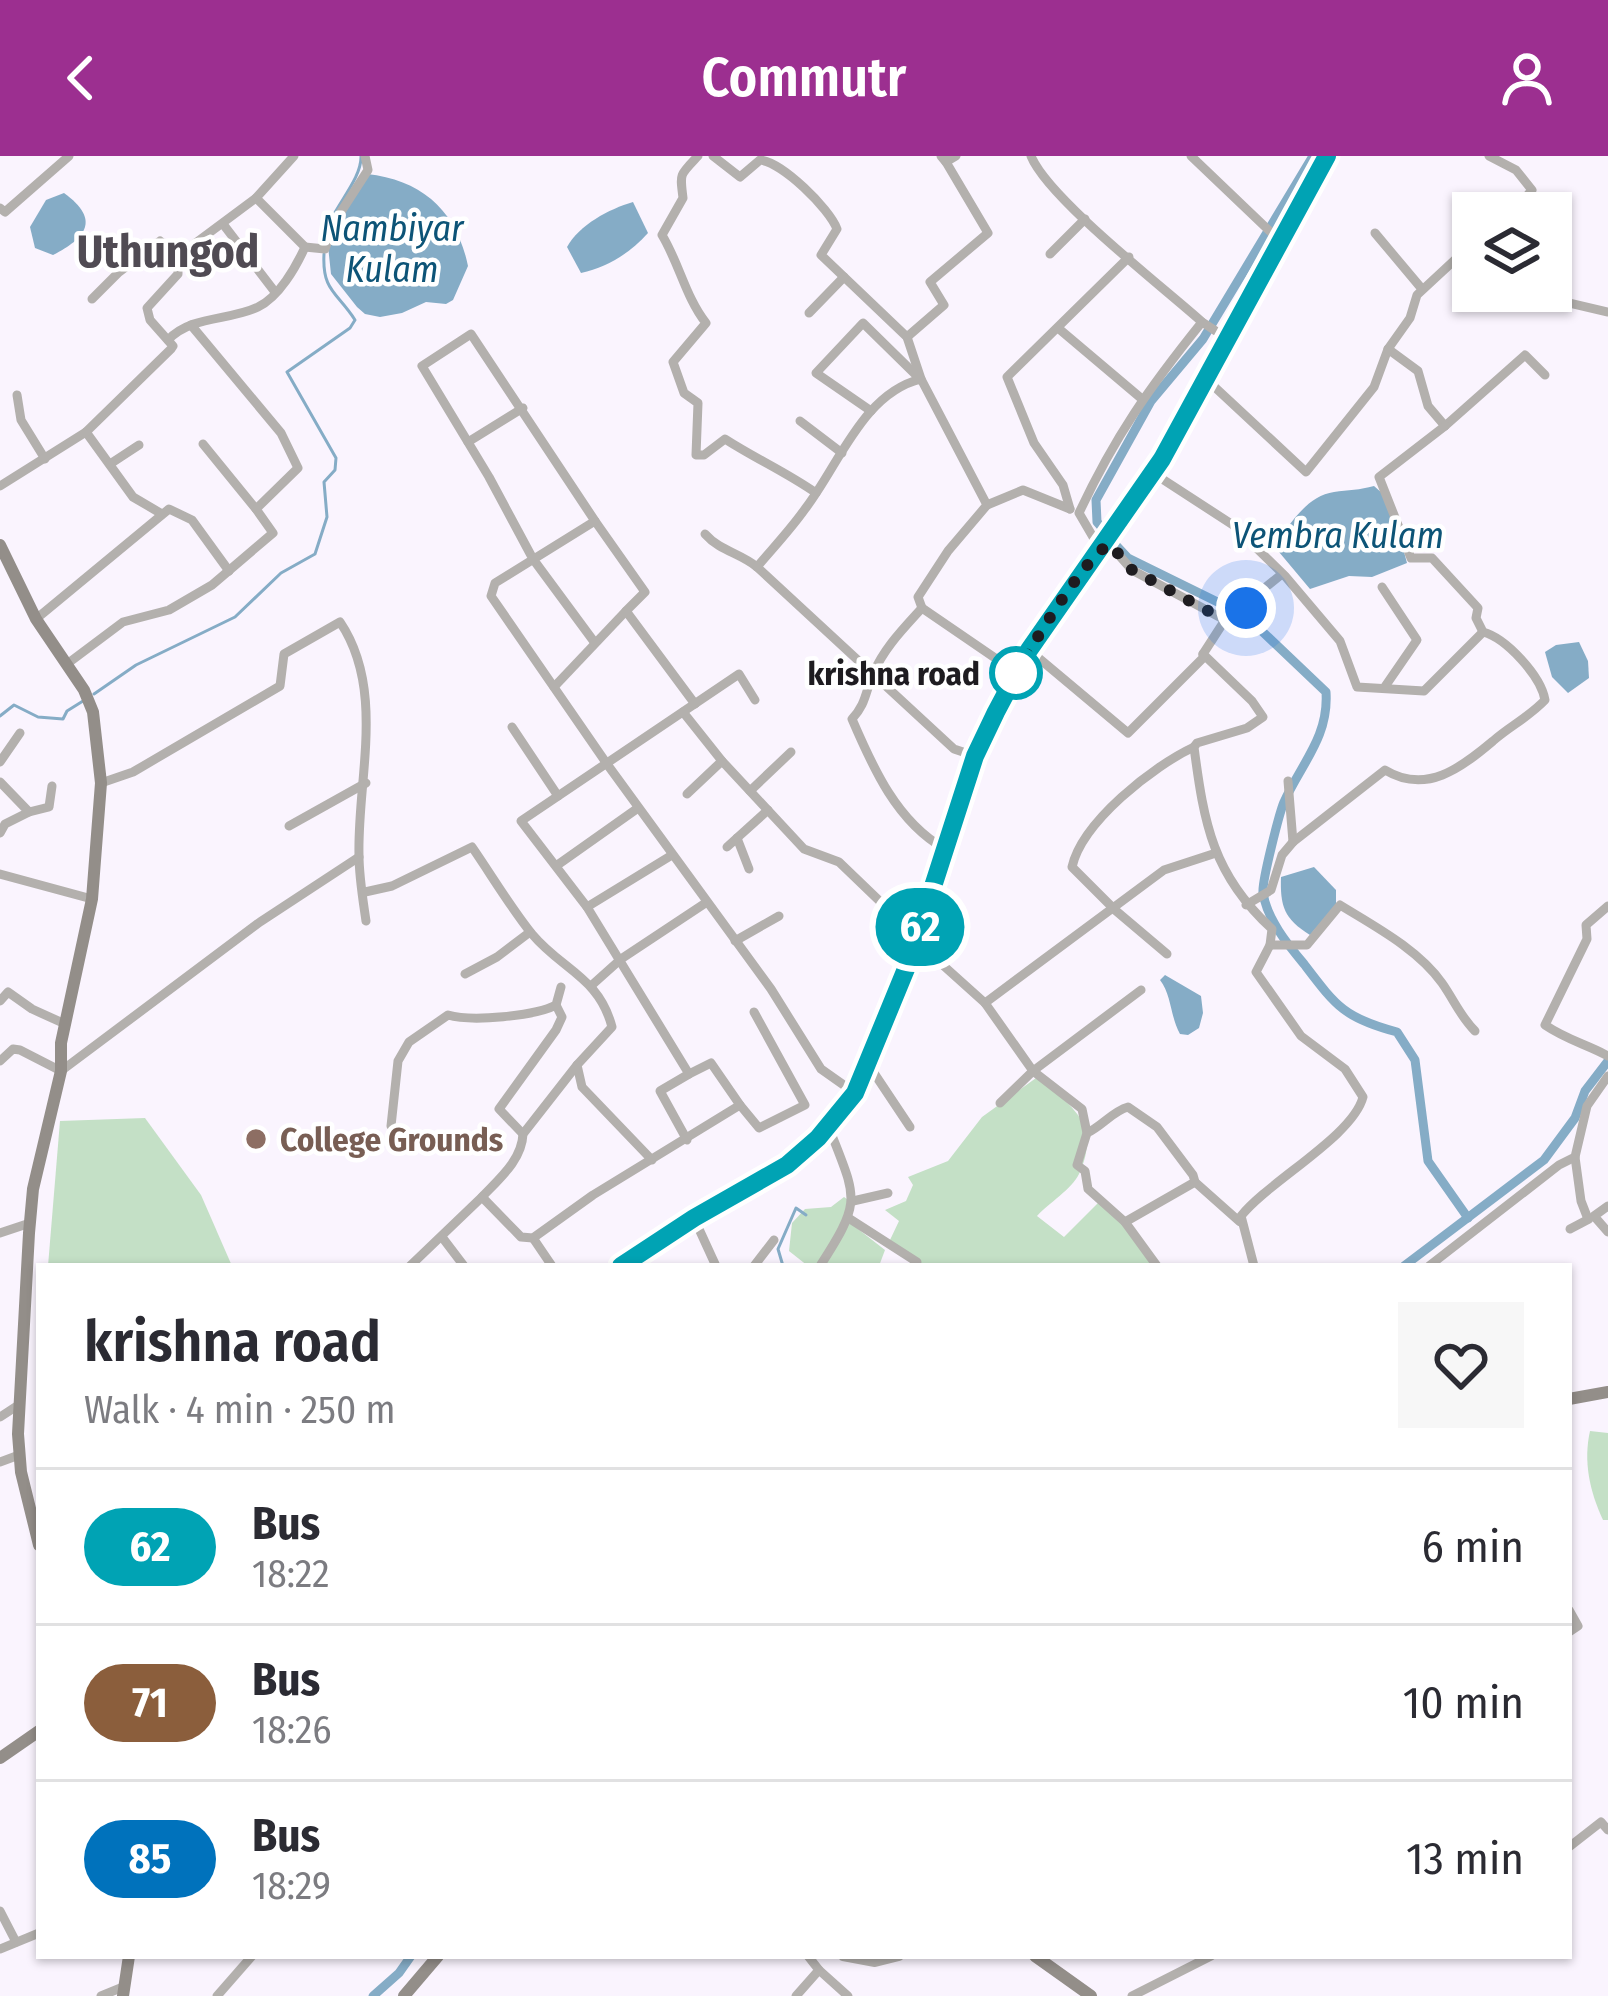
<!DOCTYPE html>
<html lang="en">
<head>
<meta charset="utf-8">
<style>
	:root { --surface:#fff; --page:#f7f7f7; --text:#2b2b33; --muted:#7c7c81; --line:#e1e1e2; --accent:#9c2f90 }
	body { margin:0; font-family:"Fira Sans Condensed",sans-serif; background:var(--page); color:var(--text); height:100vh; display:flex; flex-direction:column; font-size:45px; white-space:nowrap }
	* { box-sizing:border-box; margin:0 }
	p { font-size:39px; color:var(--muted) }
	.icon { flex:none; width:66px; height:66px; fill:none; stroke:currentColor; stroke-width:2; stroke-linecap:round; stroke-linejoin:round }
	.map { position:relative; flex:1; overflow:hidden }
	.details { position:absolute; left:36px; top:1107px; width:1536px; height:696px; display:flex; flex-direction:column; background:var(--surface); border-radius:0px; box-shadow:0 3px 9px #0004 }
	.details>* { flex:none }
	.badge { padding:0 24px; border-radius:39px; font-size:42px; line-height:78px }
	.fabs { position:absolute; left:1452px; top:36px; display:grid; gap:24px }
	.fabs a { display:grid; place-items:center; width:120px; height:120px; border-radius:0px; background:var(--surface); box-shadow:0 3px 9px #0004; font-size:60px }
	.you { position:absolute; width:60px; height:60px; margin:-30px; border:9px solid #fff; border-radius:50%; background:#1a73e8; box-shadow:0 0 0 18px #1a73e833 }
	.map>.badge { position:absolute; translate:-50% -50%; box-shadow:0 0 0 6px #fff }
	.round { display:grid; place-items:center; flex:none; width:126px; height:126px; border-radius:0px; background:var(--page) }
	.overview { display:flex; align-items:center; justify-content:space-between; height:204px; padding:0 48px }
	h1 { font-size:57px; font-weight:600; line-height:90px }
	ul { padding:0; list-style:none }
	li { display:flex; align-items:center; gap:36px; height:156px; padding:0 48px; border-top:3px solid var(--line) }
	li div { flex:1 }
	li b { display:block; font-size:45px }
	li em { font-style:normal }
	li .badge { min-width:132px; font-weight:700; text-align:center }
	header { display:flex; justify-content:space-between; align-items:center; height:156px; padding:0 48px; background:var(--accent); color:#fff; font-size:54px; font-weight:600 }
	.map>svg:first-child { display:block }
	.green { fill:#c4e0c6 }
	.water { fill:#85acc6 }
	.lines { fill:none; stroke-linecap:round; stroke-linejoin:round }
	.stream { stroke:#85acc6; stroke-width:3 }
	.canal { stroke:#85acc6; stroke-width:9 }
	.minor { stroke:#b3b0ad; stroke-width:9 }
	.tertiary { stroke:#b3b0ad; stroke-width:10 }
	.secondary { stroke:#938e89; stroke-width:12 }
	.line-casing { stroke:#fff; stroke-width:27 }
	.line { stroke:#00a3b4; stroke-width:18 }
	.walk { stroke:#1e1c20; stroke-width:12; stroke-dasharray:0 21.6 }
	.stop-dot { fill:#fff; stroke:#00a3b4; stroke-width:6 }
	.education-dot { fill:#8d6e63; stroke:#fff; stroke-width:4.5 }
	.labels { text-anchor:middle; stroke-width:9; stroke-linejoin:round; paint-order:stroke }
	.stop-label { font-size:33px; font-weight:bold; fill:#1e1c20; stroke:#fff; text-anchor:end }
	.education-label { font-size:33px; font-weight:bold; fill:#785e54; stroke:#fff; text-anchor:start }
	.water-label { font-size:36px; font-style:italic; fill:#0d5477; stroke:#fff }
	.district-label { font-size:45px; font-weight:bold; fill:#504b53; stroke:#fff }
</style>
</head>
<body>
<header><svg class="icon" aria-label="back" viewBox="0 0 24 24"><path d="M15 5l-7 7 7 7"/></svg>Commutr<svg class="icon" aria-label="person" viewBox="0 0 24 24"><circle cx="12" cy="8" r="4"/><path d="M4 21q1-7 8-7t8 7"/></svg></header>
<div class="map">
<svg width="1608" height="1840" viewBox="0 0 1608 1840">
	<rect width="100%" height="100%" fill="#faf4fe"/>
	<g class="green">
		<path d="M1036 922C1071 948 1102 968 1079 1018 1072 1033 1049 1047 1037 1060L1064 1081 1099 1046 1136 1082 1152 1110H918L890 1084 899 1065 885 1054 906 1045 913 1029 908 1021 948 1005 982 961Z"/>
		<path d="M145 962 201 1039 232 1110H48L60 965Z"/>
		<path d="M844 1041 854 1048 849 1066 885 1094 879 1110H808L789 1095 792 1067 805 1053 831 1051Z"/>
		<path d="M1590 1275 1608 1277V1364H1603C1590 1336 1583 1306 1590 1275Z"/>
	</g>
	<g class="water">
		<path d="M367 18C423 24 457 56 468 110L453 144 446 148 426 146 402 157 380 161 365 158 357 151 331 118 328 90 329 79Z"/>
		<path d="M64 37C101 64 86 82 53 99L35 92 30 71 46 44Z"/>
		<path d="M633 46 648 77C630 97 608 111 581 117L567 91C579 69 609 53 633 46Z"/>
		<path d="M1374 330 1390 344 1407 407 1372 421 1349 420 1310 433 1274 390C1289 370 1306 340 1334 336 1348 334 1360 334 1374 330Z"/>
		<path d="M1579 486 1588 505 1589 522 1568 537 1552 521 1545 496 1556 489Z"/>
		<path d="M1314 711 1336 734V749L1310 779C1284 763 1280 750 1281 721Z"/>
		<path d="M1165 819 1201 840 1203 857 1199 872 1188 879 1180 878C1170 860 1172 840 1160 824Z"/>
	</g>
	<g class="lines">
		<g class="stream">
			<path d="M323 84C330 54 362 25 361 0"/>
			<path d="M94 538 136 509 235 461 281 417 315 398 327 361 324 326 335 314 336 302 287 216 350 172 355 164C337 136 322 135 324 98"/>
			<path d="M0 560 14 549 38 561 63 563 67 555 83 545"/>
			<path d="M783 1110 778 1093 796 1052 806 1059"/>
		</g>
		<g class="canal">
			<path d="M1104 374 1097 366 1096 344 1151 245 1203 183 1313 0"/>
			<path d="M1114 387 1128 402 1246 460 1326 536C1329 581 1301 608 1284 646 1279 658 1262 725 1263 736 1266 762 1288 789 1304 808 1336 850 1344 862 1397 876L1415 904 1428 1005 1468 1062"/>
			<path d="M1404 1110 1544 1004 1575 962 1585 935 1608 905"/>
			<path d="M373 1840 399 1817 411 1800"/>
		</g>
		<g class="minor">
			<path d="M698 0C679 20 680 17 683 42L662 79C679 107 686 142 706 167L673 206 684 237 698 247 696 299H704L725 283C756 303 786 316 816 337"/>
			<path d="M713 0 740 21 760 4C782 6 829 52 837 73L821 99 907 181 921 223"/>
			<path d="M941 0 946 6 956 0"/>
			<path d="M1031 0C1048 42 1163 131 1202 166"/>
			<path d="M1191 0 1281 86"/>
			<path d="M1489 0 1516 14 1532 34 1512 57"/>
			<path d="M0 52 5 56 69 0"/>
			<path d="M223 68 275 136"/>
			<path d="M1375 77 1422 133"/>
			<path d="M305 91 325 93 335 65 368 14 365 0"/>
			<path d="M1050 98 1085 63"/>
			<path d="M178 100 256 42"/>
			<path d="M1518 135 1608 156"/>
			<path d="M809 157 844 121"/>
			<path d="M1058 172 1142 243"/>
			<path d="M907 181 944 149 930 126 988 77 946 6"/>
			<path d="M1228 183 1202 166C1149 232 1115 280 1079 357L1100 393 1110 389 1132 414 1225 464 1203 498 1252 545 1263 561 1247 572 1197 587 1194 591C1204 668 1213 719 1272 773L1270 789 1256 816 1301 880 1345 913 1363 941C1353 980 1269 1025 1241 1060L1254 1110"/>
			<path d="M168 184C192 159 229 165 258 151 279 141 296 111 305 91L256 42 294 0"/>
			<path d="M1388 193 1418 215 1428 250 1445 270 1525 199 1545 219"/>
			<path d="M1206 223 1306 316 1374 231 1388 193 1410 162 1417 139 1473 87"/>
			<path d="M17 239 21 264 45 303"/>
			<path d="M871 255 816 217 863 167 917 220"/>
			<path d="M800 265 842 297"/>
			<path d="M86 276 133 341 162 358"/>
			<path d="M468 286 523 252"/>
			<path d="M203 288 256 353"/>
			<path d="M110 308 139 289"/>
			<path d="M1153 317 1233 369 1285 420 1340 485 1357 531 1424 535 1483 476"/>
			<path d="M0 330 86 276 171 193 173 190 150 164 147 152 178 118V100L160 85 118 117 92 143"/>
			<path d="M987 349 1023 334 1070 353"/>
			<path d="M1070 353 1063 329 1034 287 1007 221 1129 101"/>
			<path d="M595 365 645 436 626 455 695 548"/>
			<path d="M705 378C720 395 740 397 757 411L954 593 975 600"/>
			<path d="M757 411C773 392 791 373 805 353 839 309 863 237 921 223L987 349 948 395 918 441 922 452"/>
			<path d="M1382 431 1417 484 1384 532"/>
			<path d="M36 463 169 353 192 364 229 415"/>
			<path d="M1225 464 1282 418"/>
			<path d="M595 487 533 403 489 321 422 210 471 178 595 365 495 427 491 440 607 608 771 833 821 913 855 937"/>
			<path d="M1029 494 1128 577 1203 502V498"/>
			<path d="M67 508 123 466 169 454 212 429 273 377 256 353 298 312 281 277 191 169"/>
			<path d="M554 531 626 455"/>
			<path d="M683 556 722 605 804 693 839 706 891 756 920 770"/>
			<path d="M512 571 558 640"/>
			<path d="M0 606 20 577"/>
			<path d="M1288 625 1293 686"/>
			<path d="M0 626 29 656 5 668 0 677"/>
			<path d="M101 627 133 616 280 530 284 498 340 466C386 534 357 624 359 699 359 721 363 744 366 765"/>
			<path d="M750 635 791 596"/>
			<path d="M687 638 722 605"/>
			<path d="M29 656 49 651 52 630"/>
			<path d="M289 670 366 627"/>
			<path d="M737 682 749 713"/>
			<path d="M727 691 768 654"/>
			<path d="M945 693C897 666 873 612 852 563 866 548 865 537 873 518 884 492 903 473 922 452L1017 517"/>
			<path d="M556 710 638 652"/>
			<path d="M0 718 92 743"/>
			<path d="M365 736 392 730 472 691C492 720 511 752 532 778 562 814 599 821 612 871L577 909 582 931 652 1004"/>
			<path d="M1246 749 1271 734 1282 699 1293 686 1385 614C1426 639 1461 612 1493 585 1510 570 1529 561 1545 544 1541 520 1506 482 1483 476L1476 462 1478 452 1432 402H1411L1379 321 1445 270"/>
			<path d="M1608 750 1586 769 1587 783 1545 869C1567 884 1586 888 1608 900"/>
			<path d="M587 751 672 699"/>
			<path d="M735 785 779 760"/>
			<path d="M916 785 985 847 1033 915 1082 953 1087 977 1077 1009 1085 1015 1088 1033 1125 1066 1157 1110"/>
			<path d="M1270 789H1307L1340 749C1374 770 1418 793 1442 827 1454 844 1460 860 1475 875"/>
			<path d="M1167 798 1115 754 1072 711C1082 666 1153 610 1194 591"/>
			<path d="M465 818 497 801 530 776"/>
			<path d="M592 829 621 803 707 746"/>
			<path d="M0 845 8 836 32 853 65 868"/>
			<path d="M985 847 1164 714 1216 697"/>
			<path d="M0 905 13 893 20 894 61 915 260 766 359 701"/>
			<path d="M868 908 910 971"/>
			<path d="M1000 947 1033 915 1141 834"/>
			<path d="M740 949 711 907 689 918 587 751 521 665 739 518 755 544"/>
			<path d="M391 970 398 905 409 886 448 859C472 866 535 860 556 849L561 831"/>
			<path d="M1087 977C1102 970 1113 955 1128 951L1157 971 1193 1019 1195 1026 1125 1066"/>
			<path d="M523 978 499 953 556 874 562 861 556 849"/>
			<path d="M687 984 660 935 689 918"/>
			<path d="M1575 1001 1581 1045 1588 1063"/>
			<path d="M1195 1026 1240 1066"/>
			<path d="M482 1041C499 1023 522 1004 523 978L577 909"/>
			<path d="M853 1045 888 1037"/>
			<path d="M1608 1050 1594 1060 1608 1076"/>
			<path d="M694 1062 716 1110"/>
			<path d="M850 1063 917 1106"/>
			<path d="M1570 1073 1589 1063"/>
			<path d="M0 1077 30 1067"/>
			<path d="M442 1081 464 1110"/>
			<path d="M533 1082 552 1110"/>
			<path d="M410 1110 482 1041 521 1081 533 1082 593 1039 740 949 759 972 805 949 754 856"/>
			<path d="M754 1110 774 1084"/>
			<path d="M820 1110C864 1042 856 1043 828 969"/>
			<path d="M1429 1110 1559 1009 1575 1001 1587 950 1608 920"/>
			<path d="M0 1261 20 1248"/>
			<path d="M0 1306 19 1299"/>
			<path d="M1569 1454 1578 1470 1569 1476"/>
			<path d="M1569 1691 1601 1666 1608 1674"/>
			<path d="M0 1755 16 1786"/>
			<path d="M0 1793 39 1777"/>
			<path d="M819 1814 848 1840"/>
			<path d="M101 1840 123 1831"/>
			<path d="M217 1840 252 1800"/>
			<path d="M796 1840 819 1814 808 1800"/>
			<path d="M1132 1840 1211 1800"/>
		</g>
		<path class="tertiary" d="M843 1800 875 1806 899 1800"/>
		<g class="secondary">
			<path d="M0 389 36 463 84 534 93 556 101 627 92 743 61 887V915L33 1033 29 1077 18 1278 21 1316 39 1389"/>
			<path d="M621 1110 694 1062 787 1009 818 982 855 937 908 809 975 600 996 556 1029 494 1162 303 1327 0"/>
			<path d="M1569 1243 1608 1236"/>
			<path d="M0 1602 39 1575"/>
			<path d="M1035 1800 1091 1840"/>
			<path d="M123 1840 129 1800"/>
			<path d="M404 1840 438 1800"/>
		</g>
	</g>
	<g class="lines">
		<g class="line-casing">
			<path id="line" d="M621 1110 694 1062 787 1009 818 982 855 937 908 808 975 600 996 556 1029 494 1162 303 1327 0"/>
		</g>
		<use href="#line" class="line"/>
		<path class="walk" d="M1016 517C1032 490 1085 400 1110 388L1132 414 1225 464 1246 452"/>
	</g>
	<circle class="stop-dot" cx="1016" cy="517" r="24"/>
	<circle class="education-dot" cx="256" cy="983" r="12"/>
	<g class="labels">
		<g class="stop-label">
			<text x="980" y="529">krishna road</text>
		</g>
		<g class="education-label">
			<text x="280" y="995">College Grounds</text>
		</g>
		<g class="water-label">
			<text x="392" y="85">Nambiyar<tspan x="392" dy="41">Kulam</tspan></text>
			<text x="1338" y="392">Vembra Kulam</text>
		</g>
		<g class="district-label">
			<text x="168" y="111">Uthungod</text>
		</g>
	</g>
</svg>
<div class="fabs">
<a><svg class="icon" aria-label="layers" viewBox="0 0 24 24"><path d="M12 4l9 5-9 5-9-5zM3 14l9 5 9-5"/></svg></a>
</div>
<div class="you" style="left:1246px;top:452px"></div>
<b class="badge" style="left:920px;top:771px;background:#00a3b4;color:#fff">62</b>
<section class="details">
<div class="overview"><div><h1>krishna road</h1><p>Walk · 4 min · 250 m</p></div><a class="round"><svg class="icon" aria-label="heart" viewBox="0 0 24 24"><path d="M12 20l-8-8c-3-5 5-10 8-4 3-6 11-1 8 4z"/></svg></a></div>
<ul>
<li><span class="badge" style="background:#00a3b4;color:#fff">62</span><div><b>Bus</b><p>18:22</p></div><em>6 min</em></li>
<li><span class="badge" style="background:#8b5e3c;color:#fff">71</span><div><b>Bus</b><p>18:26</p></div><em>10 min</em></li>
<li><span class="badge" style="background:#0072bc;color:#fff">85</span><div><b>Bus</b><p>18:29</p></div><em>13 min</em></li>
</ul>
</section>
</div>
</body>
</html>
